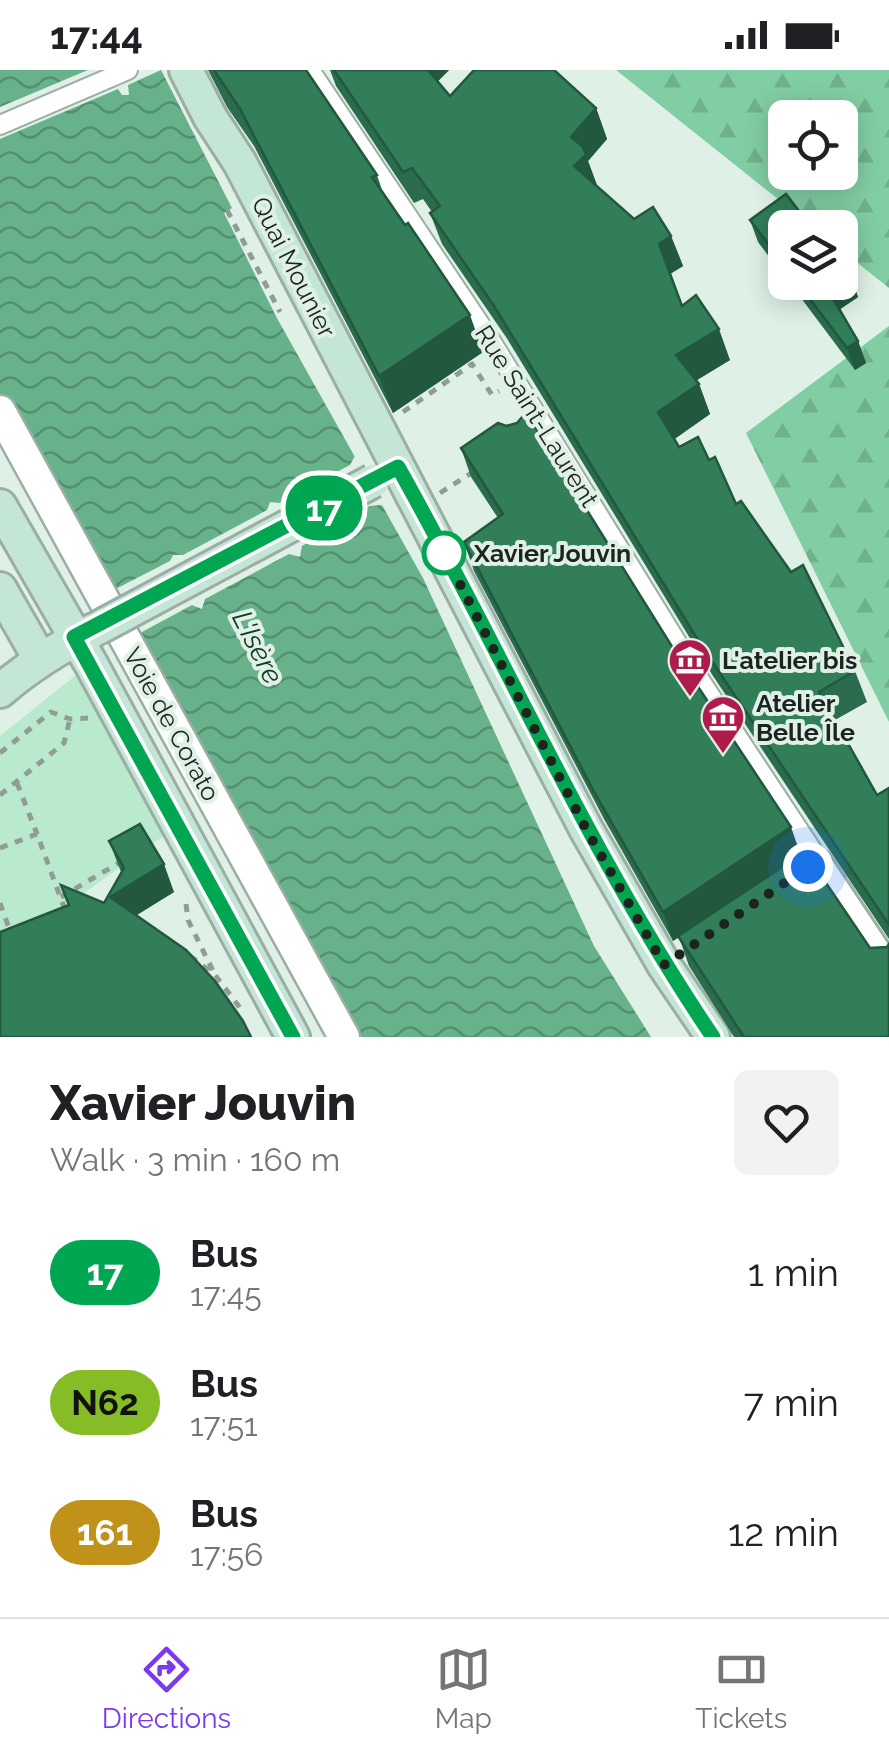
<!DOCTYPE html>
<html lang="en">
<head>
<meta charset="utf-8">
<style>
	:root { --surface:#fff; --page:#f2f2f2; --text:#202124; --muted:#757577; --line:#e0e0e0; --accent:#7c3aed }
	body { margin:0; font-family:Raleway,sans-serif; background:var(--page); color:var(--text); height:100vh; display:flex; flex-direction:column; font-size:38px; white-space:nowrap }
	* { box-sizing:border-box; margin:0 }
	p { font-size:32px; color:var(--muted) }
	.icon { flex:none; width:55px; height:55px; fill:none; stroke:currentColor; stroke-width:2; stroke-linecap:round; stroke-linejoin:round }
	.map { position:relative; height:967px; overflow:hidden }
	.details { display:flex; flex-direction:column; background:var(--surface); flex:1 }
	.details>* { flex:none }
	.badge { padding:0 20px; border-radius:32px; font-size:35px; line-height:65px }
	.buttons { position:absolute; left:768px; top:30px; display:grid; gap:20px }
	.buttons a { display:grid; place-items:center; width:90px; height:90px; border-radius:15px; background:var(--surface); box-shadow:0 5px 25px #0003; font-size:50px }
	.you { position:absolute; width:50px; height:50px; margin:-25px; border:8px solid #fff; border-radius:50%; background:#1a73e8; box-shadow:0 0 0 15px #1a73e833 }
	.map>.badge { position:absolute; translate:-50% -50%; box-shadow:0 0 0 5px #fff }
	.round { display:grid; place-items:center; flex:none; width:105px; height:105px; border-radius:15px; background:var(--page) }
	.overview { display:flex; align-items:center; justify-content:space-between; height:170px; padding:0 50px }
	h1 { font-size:48px; font-weight:800; line-height:75px }
	ul { padding:0; list-style:none }
	li { display:flex; align-items:center; gap:30px; height:130px; padding:0 50px }
	li div { flex:1 }
	li b { display:block; font-size:38px }
	li em { font-style:normal }
	li .badge { min-width:110px; font-weight:700; text-align:center }
	.status { display:flex; justify-content:space-between; align-items:center; height:70px; padding:0 50px; background:var(--surface); direction:ltr }
	.status svg { height:28px; fill:currentColor }
	.dock { display:flex; justify-content:space-around; align-items:center; height:140px; border-top:2px solid var(--line); background:var(--surface); font-size:28px; color:var(--muted) }
	.dock a { display:grid; justify-items:center; gap:5px }
	.dock .active { color:var(--accent) }
	.map>svg:first-child { display:block }
	.green { fill:#baeace }
	.forest { fill:url(#forest-firs); fill-rule:evenodd }
	.water { fill:url(#water-waves) }
	.pier { fill:#dff1e6 }
	.lines { fill:none; stroke-linecap:round; stroke-linejoin:round }
	.pedestrian-casing { stroke:#9cada3; stroke-width:22 }
	.minor-casing { stroke:#9cada3; stroke-width:28 }
	.tertiary-casing { stroke:#9cada3; stroke-width:35 }
	.secondary-casing { stroke:#9cada3; stroke-width:38 }
	.path { stroke:#909d95; stroke-width:5; stroke-dasharray:8 8; stroke-linecap:butt }
	.pedestrian { stroke:#fff; stroke-width:18 }
	.minor { stroke:#fff; stroke-width:22 }
	.tertiary { stroke:#fff; stroke-width:30 }
	.secondary { stroke:#c4e6d6; stroke-width:32 }
	.secondary-bridge-casing { stroke:#9cada3; stroke-width:38; stroke-linecap:butt }
	.secondary-bridge { stroke:#c4e6d6; stroke-width:32 }
	.wall { fill:#2a6c4d }
	.shaded-wall { fill:#22583e }
	.building { fill:#317e59; stroke:#22583e; stroke-width:2.5 }
	.line-casing { stroke:#fff; stroke-width:22 }
	.line { stroke:#00a651; stroke-width:15 }
	.walk { stroke:#1d231f; stroke-width:10; stroke-dasharray:0 18 }
	.stop-dot { fill:#fff; stroke:#00a651; stroke-width:5 }
	.labels { text-anchor:middle; stroke-width:8; stroke-linejoin:round; paint-order:stroke }
	.street-label { font-size:25px; fill:#1d231f; stroke:#dff1e6 }
	.stop-label { font-size:25px; font-weight:bold; fill:#1d231f; stroke:#dff1e6; text-anchor:start }
	.poi-label { font-size:25px; font-weight:bold; fill:#1d231f; stroke:#dff1e6; text-anchor:start }
	.water-label { font-size:28px; font-style:italic; fill:#153726; stroke:#dff1e6 }
</style>
</head>
<body>
<div class="status"><b>17:44</b><svg viewBox="0 0 49 12"><path d="M0 12V9h3v3zM5 12V6h3v6zM10 12V3h3v9zM15 12V0h3v12zM26 1h20v11H26zM47 4h2v5h-2z"/></svg></div>
<div class="map">
<svg width="889" height="967" viewBox="0 0 889 967">
	<defs>
		<pattern id="forest-firs" width="22" height="20" patternUnits="userSpaceOnUse" patternTransform="scale(2.5)"><rect width="22" height="20" fill="#82cea4"/><path d="M5 1l3.5 6h-7zM16 11l3.5 6h-7z" fill="#70b18d"/></pattern>
		<pattern id="water-waves" width="16" height="10" patternUnits="userSpaceOnUse" patternTransform="scale(2.5)"><rect width="16" height="10" fill="#67b28a"/><path d="M0 5q4-4 8 0t8 0" fill="none" stroke="#549070"/></pattern>
	</defs>
	<rect width="100%" height="100%" fill="#dff1e6"/>
	<path class="green" d="M76 605 165 765 73 831 71 866 0 893V666Z"/>
	<g class="forest">
		<path d="M616 0H889V218L840 179V158L813 157ZM785 48H840V102H785Z"/>
		<path d="M889 256V652L746 363Z"/>
	</g>
	<path class="water" d="M0 0H161L232 138 224 143 278 250 423 508 594 876 651 967H357L0 324Z"/>
	<g class="pier">
		<path d="M88 0H161L128 15 129 25H122L118 19 0 69V37Z"/>
		<path d="M353 374 388 439 381 435 369 436 302 476 300 487 289 484 205 529 202 539 192 535 129 569 104 525 170 491 173 485H183L267 440 270 432 279 433 350 395 356 384Z"/>
	</g>
	<g class="lines">
		<g class="pedestrian-casing">
			<g id="pedestrian">
				<path d="M310 0 488 266 702 613 820 792"/>
				<path d="M0 55 128 0"/>
			</g>
		</g>
		<g class="minor-casing">
			<path id="minor" d="M789 810 820 792 889 896"/>
		</g>
		<g class="tertiary-casing">
			<path id="tertiary" d="M0 341 344 967"/>
		</g>
		<g class="secondary-casing">
			<g id="secondary">
				<path d="M186 0 210 47 240 93 586 759 664 895 713 967"/>
				<path d="M0 436 91 594 293 967"/>
				<path d="M0 519 40 589"/>
				<path d="M0 621C29 596 59 577 94 560"/>
			</g>
		</g>
		<g class="path">
			<path d="M227 140 280 242"/>
			<path d="M403 342 472 294 492 325 499 321"/>
			<path d="M440 423 473 402"/>
			<path d="M0 683 51 642 70 649 88 648"/>
			<path d="M17 713 37 764"/>
			<path d="M0 725 64 673 70 649"/>
			<path d="M0 778 37 764 65 840"/>
			<path d="M61 827 122 791"/>
			<path d="M0 833 10 861"/>
			<path d="M186 834 188 850 215 905"/>
			<path d="M190 886 215 905 244 943"/>
		</g>
		<use href="#pedestrian" class="pedestrian"/>
		<use href="#minor" class="minor"/>
		<use href="#tertiary" class="tertiary"/>
		<use href="#secondary" class="secondary"/>
		<g class="secondary-bridge-casing">
			<path id="secondary-bridge" d="M98 558 373 411"/>
		</g>
		<use href="#secondary-bridge" class="secondary-bridge"/>
	</g>
	<g class="wall">
		<path d="M208 0H306L377 105 383 123 405 155 483 282 393 343 254 76 227 37Z"/>
		<path d="M330 0H449L438 11 450 26 596 38 607 69 588 91 597 116 634 149 671 166 683 196 670 204 682 236 730 290 697 310 699 314 710 344 674 369 679 377 709 390 736 434 855 601 867 632 835 650 877 725 889 718V869L713 606 506 267 442 174 430 143 432 142 423 129 414 133 336 16Z"/>
		<path d="M750 150 785 158V208L758 172Z"/>
		<path d="M850 205 858 227 840 239 858 271 866 293 855 300 789 212H840Z"/>
		<path d="M461 378 801 785 870 878 887 877 889 967H734L689 896 679 867 673 871 604 749 474 501 464 472 498 448 471 407Z"/>
		<path d="M109 771 174 822 136 845 69 835 104 833 121 802Z"/>
	</g>
	<g class="shaded-wall">
		<path d="M422 0H449L429 20Z"/>
		<path d="M596 38 607 69 588 91 597 115 574 96 571 67Z"/>
		<path d="M671 166 683 196 670 204 659 174Z"/>
		<path d="M850 205 858 227 836 242 828 220Z"/>
		<path d="M470 245 483 282 393 343 379 306Z"/>
		<path d="M719 259 730 290 687 316 676 285Z"/>
		<path d="M858 271 866 293 855 300 847 278Z"/>
		<path d="M699 314 710 344 669 373 658 342Z"/>
		<path d="M791 757 801 786 673 871 663 842Z"/>
		<path d="M164 794 174 822 121 855 110 827Z"/>
	</g>
	<g class="building">
		<path d="M214 0H306L377 105 372 107 405 155 408 153 470 245 379 306 240 39Z"/>
		<path d="M334 0H428L450 26 474 0H554L596 38 571 67 583 77 586 85 574 96 634 149 653 137 671 166 659 174 682 236 696 225 719 259 676 285 699 314 658 342 679 377 698 367 709 390 715 387 736 434 741 431 791 502 803 495 855 601 819 622 877 725 889 718V855L701 575 494 236 430 143 440 136 412 98 403 102Z"/>
		<path d="M786 124 812 158H785V196L750 150Z"/>
		<path d="M840 193 850 205 840 211Z"/>
		<path d="M797 212H838L828 220 858 271 847 278Z"/>
		<path d="M522 336 681 591 791 757 663 842 593 720 464 472 503 444 461 378 498 353 506 356 517 353 524 345Z"/>
		<path d="M140 754 164 794 110 827 186 880 215 911 243 951 251 967H0V862L69 835 61 815 104 833 124 798 109 771Z"/>
		<path d="M805 782 870 878 887 877 889 874V967H744L678 866Z"/>
	</g>
	<g class="lines">
		<g class="line-casing">
			<path id="line" d="M293 967 74 567 398 397C505 587 590 786 713 967"/>
		</g>
		<use href="#line" class="line"/>
		<path class="walk" d="M444 483 586 759 664 895 808 797"/>
	</g>
	<defs>
		<g id="museum-pin" transform="scale(2.25)"><path d="M0 17L-7.5 6A9.5 9.5 0 1 1 7.5 6Z" fill="#ae1c4b" stroke="#dff1e6"/><path d="M0-6L6-3V-2H-6V-3ZM-5-1h2V3h-2ZM-1-1h2V3h-2ZM3-1h2V3H3ZM-6 4H6V6H-6Z" fill="#fff"/></g>
	</defs>
	<g fill-rule="evenodd">
		<use href="#museum-pin" x="690" y="590"/>
		<use href="#museum-pin" x="723" y="647"/>
	</g>
	<circle class="stop-dot" cx="444" cy="483" r="20"/>
	<g class="labels">
		<g class="street-label">
			<text transform="translate(294 197) rotate(63)" y="9">Quai Mounier</text>
			<text transform="translate(537 346) rotate(58)" y="9">Rue Saint-Laurent</text>
			<text transform="translate(172 654) rotate(61)" y="9">Voie de Corato</text>
		</g>
		<g class="stop-label">
			<text x="474" y="492">Xavier Jouvin</text>
		</g>
		<g class="poi-label">
			<text x="722" y="599">L'atelier bis</text>
			<text x="756" y="642">Atelier<tspan x="756" dy="29">Belle Île</tspan></text>
		</g>
		<g class="water-label">
			<text transform="translate(258 577) rotate(63)" y="10">L'Isère</text>
		</g>
	</g>
</svg>
<div class="buttons">
<a><svg class="icon" aria-label="locate" viewBox="0 0 24 24"><circle cx="12" cy="12" r="6"/><path d="M12 2v4M12 18v4M2 12h4M18 12h4"/></svg></a>
<a><svg class="icon" aria-label="layers" viewBox="0 0 24 24"><path d="M12 4l9 5-9 5-9-5zM3 14l9 5 9-5"/></svg></a>
</div>
<div class="you" style="left:808px;top:797px"></div>
<b class="badge" style="left:324px;top:438px;background:#00a651;color:#fff">17</b>
</div>
<section class="details">
<div class="overview"><div><h1>Xavier Jouvin</h1><p>Walk · 3 min · 160 m</p></div><a class="round"><svg class="icon" aria-label="heart" viewBox="0 0 24 24"><path d="M12 20l-8-8c-3-5 5-10 8-4 3-6 11-1 8 4z"/></svg></a></div>
<ul>
<li><span class="badge" style="background:#00a651;color:#fff">17</span><div><b>Bus</b><p>17:45</p></div><em>1 min</em></li>
<li><span class="badge" style="background:#86bc25;color:#111">N62</span><div><b>Bus</b><p>17:51</p></div><em>7 min</em></li>
<li><span class="badge" style="background:#c0921a;color:#fff">161</span><div><b>Bus</b><p>17:56</p></div><em>12 min</em></li>
</ul>
</section>
<nav class="dock">
<a class="active"><svg class="icon" aria-label="directions" viewBox="0 0 24 24"><path d="M12 3l9 9-9 9-9-9zM9 14v-3h6M13 9l2 2-2 2"/></svg>Directions</a>
<a><svg class="icon" aria-label="map" viewBox="0 0 24 24"><path d="M3 6l6-2 6 2 6-2v14l-6 2-6-2-6 2zM9 4v14M15 6v14"/></svg>Map</a>
<a><svg class="icon" aria-label="tickets" viewBox="0 0 24 24"><path d="M3 7h18v10H3zM15 7v10"/></svg>Tickets</a>
</nav>
</body>
</html>
